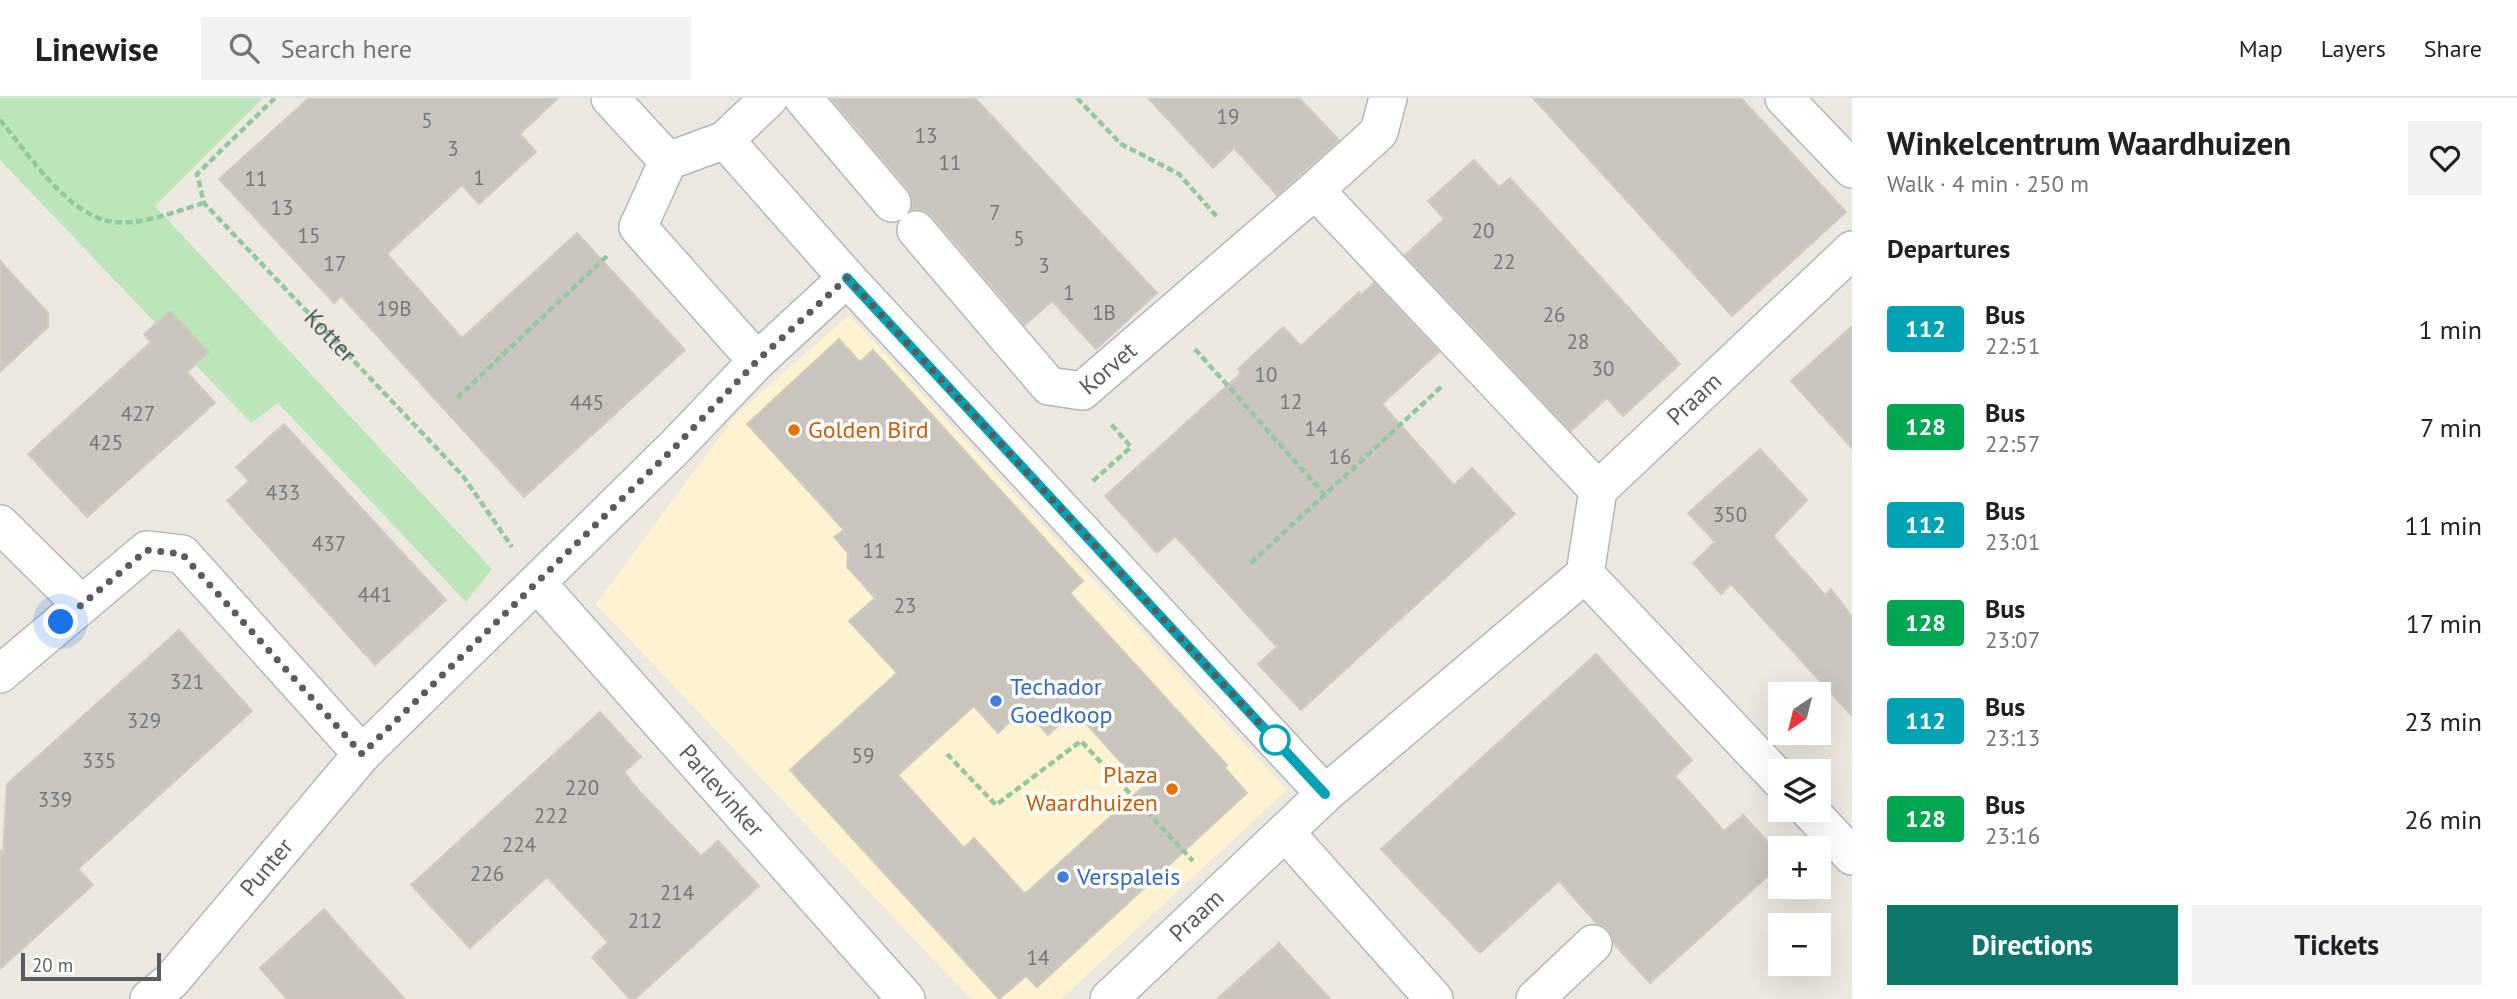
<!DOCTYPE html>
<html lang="en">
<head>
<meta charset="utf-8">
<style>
	:root { --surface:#fff; --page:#f2f2f2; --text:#202124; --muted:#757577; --line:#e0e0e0; --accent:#0f766e }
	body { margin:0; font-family:"PT Sans",sans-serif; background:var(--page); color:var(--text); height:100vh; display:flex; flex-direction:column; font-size:26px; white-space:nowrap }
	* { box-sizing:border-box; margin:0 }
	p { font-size:23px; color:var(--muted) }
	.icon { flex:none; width:38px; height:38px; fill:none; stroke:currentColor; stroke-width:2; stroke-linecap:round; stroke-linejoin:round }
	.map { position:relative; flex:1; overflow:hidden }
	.drawer { display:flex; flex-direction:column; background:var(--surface); width:665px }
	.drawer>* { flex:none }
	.badge { padding:0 14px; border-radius:5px; font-size:24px; line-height:46px }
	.needle { width:46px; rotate:215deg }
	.controls { position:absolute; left:1768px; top:584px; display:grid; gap:14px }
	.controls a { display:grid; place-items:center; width:63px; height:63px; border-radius:0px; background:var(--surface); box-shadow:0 7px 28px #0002; font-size:35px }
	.scale { position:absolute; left:21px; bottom:18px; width:140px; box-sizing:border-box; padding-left:7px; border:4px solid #585c61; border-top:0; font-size:19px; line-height:24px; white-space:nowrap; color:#585c61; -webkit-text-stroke:5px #fff; paint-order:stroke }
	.you { position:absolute; width:35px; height:35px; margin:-18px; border:5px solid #fff; border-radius:50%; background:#1a73e8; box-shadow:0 0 0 10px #1a73e833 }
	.map>.badge { position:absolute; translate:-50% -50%; box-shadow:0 0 0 4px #fff }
	h2 { padding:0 35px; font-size:26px; line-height:63px }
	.round { display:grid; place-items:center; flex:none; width:74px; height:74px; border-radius:0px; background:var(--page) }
	.headline { display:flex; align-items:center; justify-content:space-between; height:119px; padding:0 35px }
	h1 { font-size:33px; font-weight:700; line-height:52px }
	.action { display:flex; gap:14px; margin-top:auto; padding:14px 35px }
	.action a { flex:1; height:80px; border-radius:0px; background:var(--accent); color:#fff; font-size:28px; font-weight:700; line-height:80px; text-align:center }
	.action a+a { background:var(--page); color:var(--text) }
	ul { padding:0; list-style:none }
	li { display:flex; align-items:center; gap:21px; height:98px; padding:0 35px }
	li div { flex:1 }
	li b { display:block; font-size:26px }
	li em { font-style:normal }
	li .badge { min-width:77px; font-weight:700; text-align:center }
	header { display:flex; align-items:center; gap:42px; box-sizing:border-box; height:98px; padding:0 35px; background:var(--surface); border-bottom:2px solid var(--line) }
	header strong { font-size:33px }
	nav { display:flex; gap:38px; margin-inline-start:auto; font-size:24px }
	.search { width:490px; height:63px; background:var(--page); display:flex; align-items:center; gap:18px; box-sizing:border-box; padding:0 24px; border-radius:0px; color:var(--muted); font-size:26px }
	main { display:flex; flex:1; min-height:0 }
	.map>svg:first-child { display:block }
	.commercial { fill:#fff2d1 }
	.green { fill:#bbe6b9 }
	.building { fill:#c9c5be; stroke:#d1cabd; stroke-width:2; fill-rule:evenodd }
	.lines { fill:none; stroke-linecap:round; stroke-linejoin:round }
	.street-casing { stroke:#b2b6bb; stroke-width:40 }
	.path { stroke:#92c79f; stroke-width:4.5; stroke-dasharray:7 3.5; stroke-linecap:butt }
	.street { stroke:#fff; stroke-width:37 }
	.line-casing { stroke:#fff; stroke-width:16 }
	.line { stroke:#00a3b4; stroke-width:10 }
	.walk { stroke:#585c61; stroke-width:7; stroke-dasharray:0 12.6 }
	.food-dot { fill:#e8710a; stroke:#fff; stroke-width:2.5 }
	.shop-dot { fill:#3f7fe0; stroke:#fff; stroke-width:2.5 }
	.stop-dot { fill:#fff; stroke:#00a3b4; stroke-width:3.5 }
	.labels { text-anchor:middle; stroke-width:7; stroke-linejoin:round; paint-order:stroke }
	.number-label { font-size:21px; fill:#747678 }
	.street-label { font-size:24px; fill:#585c61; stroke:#fff }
	.food-label { font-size:24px; fill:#c56008; stroke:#fff; text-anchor:start }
	.shop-label { font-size:24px; fill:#366cbe; stroke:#fff; text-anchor:start }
</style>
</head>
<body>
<header>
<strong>Linewise</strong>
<div class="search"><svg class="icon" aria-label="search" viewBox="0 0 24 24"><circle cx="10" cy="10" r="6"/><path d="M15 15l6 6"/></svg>Search here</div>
<nav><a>Map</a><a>Layers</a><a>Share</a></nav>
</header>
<main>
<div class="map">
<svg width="1852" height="901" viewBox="0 0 1852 901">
	<rect width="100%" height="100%" fill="#ece8df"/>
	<path class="commercial" d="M849 217 1287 692 1061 901H971L596 506 736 317Z"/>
	<path class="green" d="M0 0H263L155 108 492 471 466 504 278 305 251 325 0 62Z"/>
	<g class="building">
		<path d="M309 0H558L520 36 536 54 479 106 462 87 387 156 462 240 577 135 685 252 524 399 341 198 334 205 219 81Z"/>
		<path d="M831 0H975L1157 195 1096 251 1052 203 1025 227 932 118 922 112 912 111V101L908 91Z"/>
		<path d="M1148 0H1299L1339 42 1277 97 1234 50 1213 70Z"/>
		<path d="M1533 0H1741L1846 114 1732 218Z"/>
		<path d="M1474 62 1499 89 1510 80 1680 266 1623 318 1607 300 1571 333 1405 157 1444 121 1428 103Z"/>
		<path d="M0 163 48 215V229L0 274Z"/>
		<path d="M1374 185 1439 254 1382 306 1454 387 1472 370 1515 416 1301 612 1258 566 1277 549 1175 438 1157 455 1105 398 1241 275 1238 271 1283 229 1301 248 1359 194 1361 197Z"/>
		<path d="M170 213 209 254 187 274 215 305 87 419 28 356 151 244 144 236Z"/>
		<path d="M1852 228V350L1791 283Z"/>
		<path d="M839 241 860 264 873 252 1083 483 1070 495 1227 667 1225 670 1247 695 1037 889 1026 878 999 901 790 672 897 575 849 523 875 500 847 469 848 455 834 439 844 432 747 326ZM974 608 998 635 1024 610 1048 637 1075 613 1143 689 1025 796 974 740 964 750 898 677Z"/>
		<path d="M284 326 446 502 375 567 227 403 249 383 236 369Z"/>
		<path d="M1760 351 1807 402 1773 438 1825 497 1831 491 1852 519V618L1731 486 1721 496 1693 465 1715 444 1688 415Z"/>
		<path d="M179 532 252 613 78 771 93 787 0 871V752L3 755 7 686Z"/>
		<path d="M1596 556 1692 662 1675 678 1724 733 1743 717 1780 757V767L1650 885 1613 845 1609 832 1597 826 1559 783 1480 855 1381 751Z"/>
		<path d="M600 614 641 659 624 674 640 694 701 758 718 743 759 788 635 901H630L592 859 608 844 547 779 470 850 411 787Z"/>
		<path d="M324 811 353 844 405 901H287L260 870Z"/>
		<path d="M1279 845 1330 901H1217Z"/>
	</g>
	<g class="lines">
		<g class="street-casing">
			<g id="street">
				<path d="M610 0 668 63"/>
				<path d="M803 0 892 105"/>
				<path d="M1784 0 1852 71"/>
				<path d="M725 42 847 180 1325 696"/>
				<path d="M1315 92 1379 34 1388 0"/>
				<path id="s2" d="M916 132 1049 288 1082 293 1315 92 1598 392"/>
				<path d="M757 263 638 129 668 63 725 42 769 0"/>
				<path d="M0 426 82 507"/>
				<path d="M1585 476 1780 682"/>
				<path id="s3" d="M537 485 906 901"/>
				<path d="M0 576 147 452 182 456 362 656"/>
				<path d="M1809 712 1852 758"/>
				<path d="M1285 734 1434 901"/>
				<path id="s4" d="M149 901 171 883 362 656 676 348 757 263 847 180"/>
				<path id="s5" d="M1109 901 1325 696 1585 476 1598 392 1852 152"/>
				<path d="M1535 901 1593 846"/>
			</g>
		</g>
		<g class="path">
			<path id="s1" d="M275 0 197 76 204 105 463 378 512 449"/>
			<path d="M1077 0 1121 46 1179 76 1218 120"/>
			<path d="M0 22C29 56 67 118 114 124 144 127 176 113 204 105"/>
			<path d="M1195 251 1325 397"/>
			<path d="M457 300 607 158"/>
			<path d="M1093 383 1131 349 1110 325"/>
			<path d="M1251 465 1441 289"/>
			<path d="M947 656 996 707 1081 643 1193 763"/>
		</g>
		<use href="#street" class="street"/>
	</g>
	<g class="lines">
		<g class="line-casing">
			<path id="line" d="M847 180 1325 696"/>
		</g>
		<use href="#line" class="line"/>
		<path class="walk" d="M61 524 147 452 182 456 362 656 676 348 757 263 847 180 1275 642"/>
	</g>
	<g class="food-dot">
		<circle cx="794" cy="332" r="7"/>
		<circle cx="1172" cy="691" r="7"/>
	</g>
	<g class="shop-dot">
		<circle cx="996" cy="603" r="7"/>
		<circle cx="1063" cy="779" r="7"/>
	</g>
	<circle class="stop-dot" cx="1275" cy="642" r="14"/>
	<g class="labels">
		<g class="number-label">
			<text x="1228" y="26">19</text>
			<text x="427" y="30">5</text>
			<text x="926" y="45">13</text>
			<text x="453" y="58">3</text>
			<text x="950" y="72">11</text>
			<text x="479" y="87">1</text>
			<text x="256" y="88">11</text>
			<text x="282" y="117">13</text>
			<text x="995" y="122">7</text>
			<text x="1483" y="140">20</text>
			<text x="309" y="145">15</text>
			<text x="1019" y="148">5</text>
			<text x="1504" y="171">22</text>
			<text x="335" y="173">17</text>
			<text x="1044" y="175">3</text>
			<text x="1069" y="202">1</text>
			<text x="394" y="218">19B</text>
			<text x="1104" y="222">1B</text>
			<text x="1554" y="224">26</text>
			<text x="1578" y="251">28</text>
			<text x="1603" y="278">30</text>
			<text x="1266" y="284">10</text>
			<text x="1291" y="311">12</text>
			<text x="587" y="312">445</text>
			<text x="138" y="323">427</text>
			<text x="1316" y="338">14</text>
			<text x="106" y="352">425</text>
			<text x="1340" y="366">16</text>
			<text x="283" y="402">433</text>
			<text x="1730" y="424">350</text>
			<text x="329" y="453">437</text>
			<text x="874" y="460">11</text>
			<text x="375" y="504">441</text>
			<text x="905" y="515">23</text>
			<text x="187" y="591">321</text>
			<text x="144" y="630">329</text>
			<text x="863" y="665">59</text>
			<text x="99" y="670">335</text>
			<text x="582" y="697">220</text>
			<text x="55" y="709">339</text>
			<text x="551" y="725">222</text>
			<text x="519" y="754">224</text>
			<text x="487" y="783">226</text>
			<text x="677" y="802">214</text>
			<text x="645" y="830">212</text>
			<text x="1038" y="867">14</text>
		</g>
		<g class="street-label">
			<text dy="8" stroke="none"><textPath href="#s1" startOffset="322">Kotter</textPath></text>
			<text dy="8" stroke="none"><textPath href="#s2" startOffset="273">Korvet</textPath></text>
			<text dy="8" stroke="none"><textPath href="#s5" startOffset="856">Praam</textPath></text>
			<text dy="8" stroke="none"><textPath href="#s3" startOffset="278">Parlevinker</textPath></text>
			<text dy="8" stroke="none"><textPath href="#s4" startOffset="177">Punter</textPath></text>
			<text dy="8" stroke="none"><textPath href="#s5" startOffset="121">Praam</textPath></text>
		</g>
		<g class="food-label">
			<text x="808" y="340">Golden Bird</text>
			<text x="1158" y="685" text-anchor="end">Plaza<tspan x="1158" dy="28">Waardhuizen</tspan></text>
		</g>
		<g class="shop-label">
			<text x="1010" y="597">Techador<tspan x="1010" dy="28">Goedkoop</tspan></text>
			<text x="1077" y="787">Verspaleis</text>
		</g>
	</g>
</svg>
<div class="controls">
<a><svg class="needle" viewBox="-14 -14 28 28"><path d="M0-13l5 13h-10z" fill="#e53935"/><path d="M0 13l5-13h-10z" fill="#757577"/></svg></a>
<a><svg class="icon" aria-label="layers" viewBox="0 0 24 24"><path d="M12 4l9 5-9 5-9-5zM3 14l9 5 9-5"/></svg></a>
<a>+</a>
<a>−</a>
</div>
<div class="scale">20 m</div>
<div class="you" style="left:61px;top:524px"></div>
</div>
<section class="drawer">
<div class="headline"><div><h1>Winkelcentrum Waardhuizen</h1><p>Walk · 4 min · 250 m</p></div><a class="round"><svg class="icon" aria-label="heart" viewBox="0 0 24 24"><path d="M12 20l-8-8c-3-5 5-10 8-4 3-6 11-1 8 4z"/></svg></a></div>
<h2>Departures</h2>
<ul>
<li><span class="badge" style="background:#00a3b4;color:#fff">112</span><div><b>Bus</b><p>22:51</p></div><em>1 min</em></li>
<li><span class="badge" style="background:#00a651;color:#fff">128</span><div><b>Bus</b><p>22:57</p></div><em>7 min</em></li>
<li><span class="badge" style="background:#00a3b4;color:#fff">112</span><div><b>Bus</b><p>23:01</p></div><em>11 min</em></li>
<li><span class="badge" style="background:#00a651;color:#fff">128</span><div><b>Bus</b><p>23:07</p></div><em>17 min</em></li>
<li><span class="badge" style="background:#00a3b4;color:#fff">112</span><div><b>Bus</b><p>23:13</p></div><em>23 min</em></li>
<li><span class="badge" style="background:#00a651;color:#fff">128</span><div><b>Bus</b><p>23:16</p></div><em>26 min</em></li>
</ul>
<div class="action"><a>Directions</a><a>Tickets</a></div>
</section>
</main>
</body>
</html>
